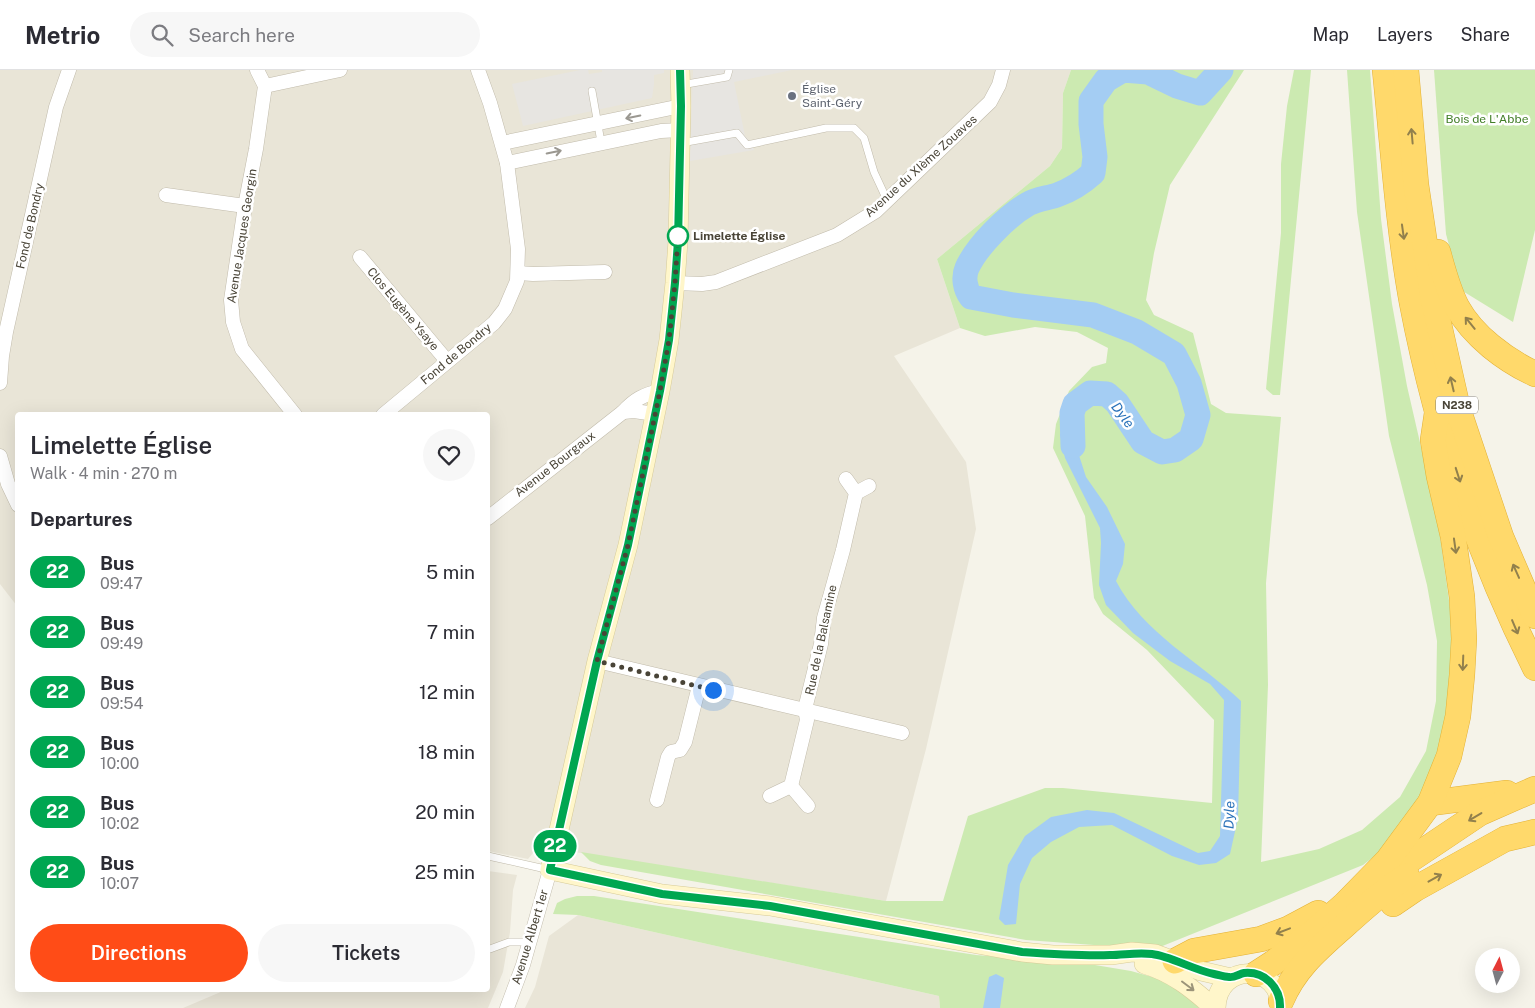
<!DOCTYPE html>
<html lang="en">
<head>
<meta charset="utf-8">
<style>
	:root { --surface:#fff; --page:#f7f7f7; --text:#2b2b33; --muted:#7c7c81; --line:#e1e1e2; --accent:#ff4c17 }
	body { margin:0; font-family:"Public Sans",sans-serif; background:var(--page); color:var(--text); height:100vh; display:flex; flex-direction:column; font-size:19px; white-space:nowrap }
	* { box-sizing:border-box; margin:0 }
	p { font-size:16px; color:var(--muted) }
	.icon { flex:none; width:28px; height:28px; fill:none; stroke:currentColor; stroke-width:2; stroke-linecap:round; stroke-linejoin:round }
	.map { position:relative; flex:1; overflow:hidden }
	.details { position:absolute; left:15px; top:342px; width:475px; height:580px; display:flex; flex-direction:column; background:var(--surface); border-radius:5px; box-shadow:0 5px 20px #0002 }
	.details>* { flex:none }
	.badge { padding:0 10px; border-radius:16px; font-size:18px; line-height:32px }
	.needle { width:32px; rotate:6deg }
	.tools { position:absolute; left:1475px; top:878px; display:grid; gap:10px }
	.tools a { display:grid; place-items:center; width:45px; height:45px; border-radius:50%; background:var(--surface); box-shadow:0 5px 20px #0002; font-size:25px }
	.you { position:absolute; width:25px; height:25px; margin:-12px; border:4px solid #fff; border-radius:50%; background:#1a73e8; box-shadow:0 0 0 8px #1a73e833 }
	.map>.badge { position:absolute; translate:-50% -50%; box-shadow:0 0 0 2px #fff }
	h2 { padding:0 15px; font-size:19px; line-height:45px }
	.round { display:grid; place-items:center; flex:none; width:52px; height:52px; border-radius:26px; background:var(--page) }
	.overview { display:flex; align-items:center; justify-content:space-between; height:85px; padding:0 15px }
	h1 { font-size:24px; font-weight:600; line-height:38px }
	.button { display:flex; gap:10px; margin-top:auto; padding:10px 15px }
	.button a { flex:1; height:58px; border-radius:30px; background:var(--accent); color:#fff; font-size:20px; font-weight:600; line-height:58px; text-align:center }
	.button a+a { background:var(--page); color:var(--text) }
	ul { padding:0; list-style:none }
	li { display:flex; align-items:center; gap:15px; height:60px; padding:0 15px }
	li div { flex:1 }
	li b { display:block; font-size:19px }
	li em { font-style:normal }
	li .badge { min-width:55px; font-weight:700; text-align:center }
	header { display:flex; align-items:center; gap:30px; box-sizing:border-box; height:70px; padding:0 25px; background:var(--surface); border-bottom:1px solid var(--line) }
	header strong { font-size:24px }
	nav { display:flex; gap:28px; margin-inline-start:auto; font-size:18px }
	.search { width:350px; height:45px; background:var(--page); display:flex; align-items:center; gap:12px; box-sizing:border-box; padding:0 18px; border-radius:28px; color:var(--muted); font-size:19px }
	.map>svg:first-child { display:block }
	.residential { fill:#e9e5d7 }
	.green { fill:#cceab1 }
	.parking { fill:#e7e5e1 }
	.water { fill:#a4cdf3 }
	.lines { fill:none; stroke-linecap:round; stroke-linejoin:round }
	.river { stroke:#a4cdf3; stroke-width:25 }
	.lane-casing { stroke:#c1bbab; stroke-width:8 }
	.street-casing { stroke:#c1bbab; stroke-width:15 }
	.secondary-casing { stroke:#d7cb98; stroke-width:20 }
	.highway-casing { stroke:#e3b135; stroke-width:26 }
	.lane { stroke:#fff; stroke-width:7 }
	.street { stroke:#fff; stroke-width:14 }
	.secondary { stroke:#fff6ca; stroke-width:19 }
	.highway { stroke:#ffd96b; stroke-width:25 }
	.oneway { stroke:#9b9891 }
	.oneway2 { stroke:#92804c }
	.oneway3 { stroke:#9b9479 }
	.line-casing { stroke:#fff; stroke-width:11 }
	.line { stroke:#00a651; stroke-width:8 }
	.walk { stroke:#494437; stroke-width:5; stroke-dasharray:0 9 }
	.worship-dot { fill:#6b7280; stroke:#fff; stroke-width:2 }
	.stop-dot { fill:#fff; stroke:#00a651; stroke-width:2.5 }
	.labels { text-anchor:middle; stroke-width:5; stroke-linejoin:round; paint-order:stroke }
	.shield { fill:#fff; stroke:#807c73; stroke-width:1 }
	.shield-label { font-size:11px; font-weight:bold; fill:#494437 }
	.worship-label { font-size:12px; fill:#5b616d; stroke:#fff; text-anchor:start }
	.park-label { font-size:12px; fill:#417e27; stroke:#fff }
	.street-label { font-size:12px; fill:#494437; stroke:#fff }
	.stop-label { font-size:12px; font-weight:bold; fill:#494437; stroke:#fff; text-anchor:start }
	.water-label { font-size:14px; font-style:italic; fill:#2b73ba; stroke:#fff }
</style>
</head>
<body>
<header>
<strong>Metrio</strong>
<div class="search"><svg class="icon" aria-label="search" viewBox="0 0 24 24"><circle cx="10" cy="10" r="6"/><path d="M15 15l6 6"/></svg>Search here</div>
<nav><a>Map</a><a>Layers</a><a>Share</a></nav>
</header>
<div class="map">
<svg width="1535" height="938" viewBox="0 0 1535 938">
	<rect width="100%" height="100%" fill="#f5f3e9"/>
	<g class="residential">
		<path d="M0 0H1071L1063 23 1062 78 1050 96 937 189 960 258 894 286 966 392 976 459 926 679 886 831 536 776 533 783 528 789 488 781V345H18L17 536 0 514Z"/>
		<path d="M488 801 517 805 513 820 510 862 503 902 488 938H183L223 921 488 920Z"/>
		<path d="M578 845 939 926 940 938H525L535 917 549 866Z"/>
	</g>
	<g class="green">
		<path d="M1071 0H1244L1170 115 1154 183 1146 230 1154 245 1193 263 1211 334 1226 343 1281 347 1266 513 1268 615 1261 792 1319 779 1362 760 1400 727 1426 681 1436 631 1437 571 1427 515 1389 366 1357 142 1347 0H1370L1381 149 1392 234 1407 316 1438 451 1452 552 1453 596 1450 633 1438 691 1412 742 1376 785 1363 795 1160 877 1094 875 1026 870 601 795 590 791 581 782 886 831H943L968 746 1045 718H1063L1212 733 1214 650 1147 580 1103 544 1094 528 1085 446 1053 378 1056 354 1069 321 1092 297 1106 293 1108 278 1077 262 1035 257 985 266 960 258 937 189 1050 96 1062 78 1063 23Z"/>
		<path d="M1294 0H1311L1280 325H1273L1266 319 1281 163V94L1287 36Z"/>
		<path d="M1434 0H1535V160L1513 252 1461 220 1446 164Z"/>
		<path d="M577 826H594L976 885 1095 895 1131 901 1163 910 1185 923 1199 938H940L939 926 578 845 553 844 557 833 565 829Z"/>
	</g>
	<g class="parking">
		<path d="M580 0H588L589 4 602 2V0H664V3L654 5V14L652 28 523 56 512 14Z"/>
		<path d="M693 0H792L734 12 745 66 752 73 754 80 690 91Z"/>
	</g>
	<g class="water">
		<path d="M1072 343 1078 346 1077 379 1086 407 1107 437 1125 474 1123 494 1116 511C1143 563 1200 592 1241 631L1238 748 1230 784 1216 793 1199 795 1172 786 1112 755 1079 757 1051 772 1032 788 1020 814 1016 854 1005 855 999 849 1008 795 1025 766 1051 747 1087 740 1114 743 1198 783 1210 781 1220 766 1224 630 1210 614 1170 591 1133 563 1106 535 1099 515 1101 473 1100 458 1065 388 1060 365 1066 344Z"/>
		<path d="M996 904 1004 908 1000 938H983L989 907Z"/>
	</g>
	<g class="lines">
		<path class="river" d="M1073 376 1072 343 1075 334 1090 323 1107 324 1117 333 1143 372 1162 382 1175 380 1191 369 1198 345 1189 313 1174 284 1137 262 1093 245 1013 235 971 227C965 219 963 207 967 198 977 176 1007 146 1028 134 1036 129 1048 128 1057 125 1071 120 1082 113 1093 103L1095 87 1091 54V31L1106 10 1123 0 1148 2 1177 16 1200 23 1221 0"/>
		<g class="lane-casing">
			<g id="lane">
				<path d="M681 15 727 7 729 0"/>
				<path d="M592 21 601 72"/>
				<path d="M681 73 737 63 747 75 826 58H854L864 68 874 102 887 130"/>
				<path d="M488 786 550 800"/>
				<path d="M488 879H490L509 872H529"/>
			</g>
		</g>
		<g class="street-casing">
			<g id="street">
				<path d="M257 0 265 16 256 79 245 136 231 230 233 252 242 279 295 345"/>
				<path d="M265 16 340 0"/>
				<path d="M502 73 681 36"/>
				<path d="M507 93 661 61 680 60"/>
				<path d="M166 125 245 136"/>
				<path d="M360 187 447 291"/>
				<path d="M518 203 533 204 605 202"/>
				<path d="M675 213 702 214 716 212 837 165 876 141 990 32 999 15 1003 0"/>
				<path d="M0 313 2 286 6 262 56 37 69 0"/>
				<path d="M623 342 634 341 655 344"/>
				<path d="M383 345 494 253 505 239 517 211 518 179 507 93 490 33 478 0"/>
				<path d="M0 386 8 414 18 435"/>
				<path d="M856 423 869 416"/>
				<path d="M488 448 623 342C634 330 644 324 660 321"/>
				<path d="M597 591 902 663"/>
				<path d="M791 716 808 736"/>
				<path d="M770 726 791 716 807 650 805 639 821 574 824 548 843 480 856 423 846 409"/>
				<path d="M657 730 668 687 671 682 680 680 685 672 699 616"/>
				<path d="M507 938 523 895 550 800"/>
			</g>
		</g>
		<g class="secondary-casing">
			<g id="secondary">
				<path d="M680 0 681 36 678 171 675 213 669 270 660 321 628 475 597 591 550 800 662 824 770 836 1022 882 1053 885H1111L1132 882 1155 884 1201 901 1231 908"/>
				<path d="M1144 894C1172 902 1193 919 1214 938"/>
				<path d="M1216 938C1217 891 1282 893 1280 938"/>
			</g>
		</g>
		<g class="highway-casing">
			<g id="highway">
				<path d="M1385 0C1393 78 1398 156 1412 233 1436 358 1478 484 1535 598"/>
				<path d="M1406 0 1416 115 1433 228 1458 339 1501 467 1535 546"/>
				<path d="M1438 182C1443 200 1448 220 1457 237 1473 266 1505 290 1535 304"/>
				<path d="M1430 733 1507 723"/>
				<path d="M1383 808 1480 743 1535 719"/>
				<path d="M1393 834 1415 819 1505 769 1535 762"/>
				<path d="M1175 891 1194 881 1261 869 1288 859 1318 843"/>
				<path d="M1256 904 1273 893 1312 863 1344 835 1388 790 1430 733 1449 686 1458 646 1462 605 1464 569 1462 527 1453 466 1439 406 1433 370 1437 343"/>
				<path d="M1281 931C1295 898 1318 879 1344 856 1364 838 1384 820 1407 806"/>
			</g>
		</g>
		<use href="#lane" class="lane"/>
		<use href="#street" class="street"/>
		<use href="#secondary" class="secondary"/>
		<use href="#highway" class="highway"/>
	</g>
	<defs><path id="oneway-shaft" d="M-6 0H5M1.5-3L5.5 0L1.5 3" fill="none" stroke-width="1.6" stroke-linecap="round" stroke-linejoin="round" transform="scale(1.25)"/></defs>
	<g class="oneway">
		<use href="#oneway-shaft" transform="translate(633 47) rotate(168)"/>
		<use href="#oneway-shaft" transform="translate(554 82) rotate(-12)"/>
	</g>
	<g class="oneway2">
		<use href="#oneway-shaft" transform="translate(1412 66) rotate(-95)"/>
		<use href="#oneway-shaft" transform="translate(1403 162) rotate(82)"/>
		<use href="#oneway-shaft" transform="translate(1470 253) rotate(-129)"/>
		<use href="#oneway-shaft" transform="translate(1452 314) rotate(-103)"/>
		<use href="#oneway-shaft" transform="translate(1458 405) rotate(72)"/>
		<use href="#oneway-shaft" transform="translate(1455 476) rotate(82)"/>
		<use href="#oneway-shaft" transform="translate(1516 501) rotate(-114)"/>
		<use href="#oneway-shaft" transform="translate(1515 557) rotate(67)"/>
		<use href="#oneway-shaft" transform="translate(1463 593) rotate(92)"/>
		<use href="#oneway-shaft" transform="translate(1475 747) rotate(149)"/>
		<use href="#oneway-shaft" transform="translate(1435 808) rotate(-29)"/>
		<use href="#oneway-shaft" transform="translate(1283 861) rotate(159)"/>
	</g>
	<use class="oneway3" href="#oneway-shaft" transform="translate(1188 916) rotate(37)"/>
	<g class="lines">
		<g class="line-casing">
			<path id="line" d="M680 0 681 36 678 171 675 213 669 270 660 321 628 475 597 591 550 800 662 824 770 836 1022 882C1051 884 1080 886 1110 885 1124 885 1137 882 1152 884 1170 886 1194 900 1214 904 1219 905 1224 907 1229 907 1234 908 1239 904 1244 903 1265 901 1281 918 1280 938"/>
		</g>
		<use href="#line" class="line"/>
		<path class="walk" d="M678 166 675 213 669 270 660 321 628 475 597 591 713 620"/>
	</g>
	<circle class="worship-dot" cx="792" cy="26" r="5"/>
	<circle class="stop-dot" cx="678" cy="166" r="10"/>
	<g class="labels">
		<rect class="shield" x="1436" y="326.5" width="42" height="17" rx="4"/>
		<g class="shield-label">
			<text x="1457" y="339">N238</text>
		</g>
		<g class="worship-label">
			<text x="802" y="23">Église<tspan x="802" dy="14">Saint-Géry</tspan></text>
		</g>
		<g class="park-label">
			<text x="1487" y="53">Bois de L'Abbe</text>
		</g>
		<g class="street-label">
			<text transform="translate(921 96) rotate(-42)" y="4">Avenue du XIème Zouaves</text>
			<text transform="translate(30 156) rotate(-77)" y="4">Fond de Bondry</text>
			<text transform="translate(242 166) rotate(-81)" y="4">Avenue Jacques Georgin</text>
			<text transform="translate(403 239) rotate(50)" y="4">Clos Eugène Ysaye</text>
			<text transform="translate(456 284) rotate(-40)" y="4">Fond de Bondry</text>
			<text transform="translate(555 394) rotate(-38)" y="4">Avenue Bourgaux</text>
			<text transform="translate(821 570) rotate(-78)" y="4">Rue de la Balsamine</text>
			<text transform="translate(530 867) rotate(-73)" y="4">Avenue Albert 1er</text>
		</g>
		<g class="stop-label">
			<text x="693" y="170">Limelette Église</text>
		</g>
		<g class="water-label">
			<text transform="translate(1123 345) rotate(53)" y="5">Dyle</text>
			<text transform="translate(1229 745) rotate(-88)" y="5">Dyle</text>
		</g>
	</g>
</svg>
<div class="tools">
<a><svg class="needle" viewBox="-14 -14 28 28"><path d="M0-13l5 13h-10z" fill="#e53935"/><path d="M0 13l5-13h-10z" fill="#7c7c81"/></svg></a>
</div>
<div class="you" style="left:713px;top:620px"></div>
<b class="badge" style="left:555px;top:776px;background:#00a651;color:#fff">22</b>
<section class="details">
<div class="overview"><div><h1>Limelette Église</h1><p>Walk · 4 min · 270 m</p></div><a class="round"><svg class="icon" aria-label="heart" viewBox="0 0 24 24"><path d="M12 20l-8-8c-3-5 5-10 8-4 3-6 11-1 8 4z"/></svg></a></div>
<h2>Departures</h2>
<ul>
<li><span class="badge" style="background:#00a651;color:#fff">22</span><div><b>Bus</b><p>09:47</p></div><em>5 min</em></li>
<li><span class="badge" style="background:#00a651;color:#fff">22</span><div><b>Bus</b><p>09:49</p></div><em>7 min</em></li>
<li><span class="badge" style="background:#00a651;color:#fff">22</span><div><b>Bus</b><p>09:54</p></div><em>12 min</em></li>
<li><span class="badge" style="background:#00a651;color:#fff">22</span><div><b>Bus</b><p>10:00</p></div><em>18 min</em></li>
<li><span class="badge" style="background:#00a651;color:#fff">22</span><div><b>Bus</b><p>10:02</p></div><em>20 min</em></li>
<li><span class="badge" style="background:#00a651;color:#fff">22</span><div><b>Bus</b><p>10:07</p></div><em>25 min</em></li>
</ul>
<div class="button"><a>Directions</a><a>Tickets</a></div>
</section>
</div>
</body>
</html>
